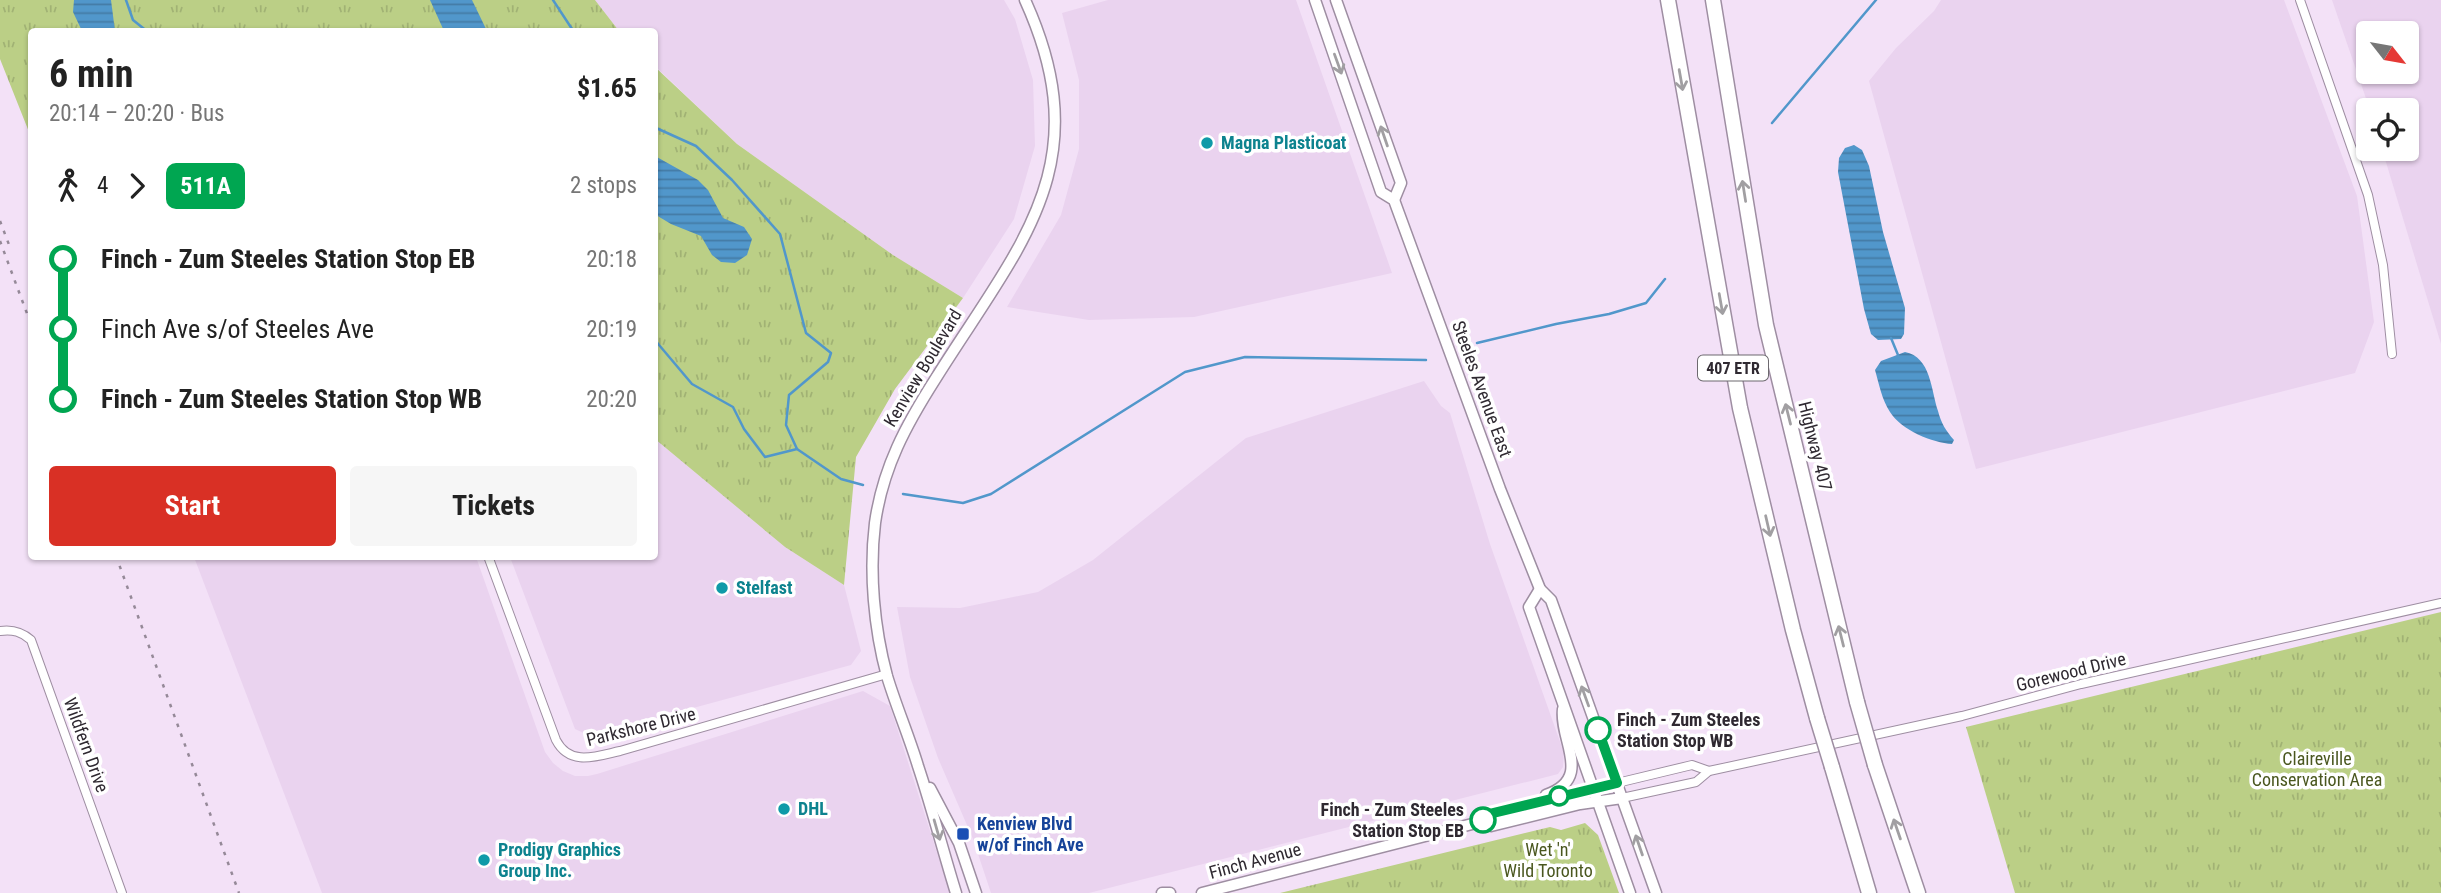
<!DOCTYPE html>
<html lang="en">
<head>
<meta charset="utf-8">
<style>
	:root { --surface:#fff; --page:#f6f6f6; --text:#222; --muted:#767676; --accent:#d93025 }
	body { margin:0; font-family:"Roboto Condensed",sans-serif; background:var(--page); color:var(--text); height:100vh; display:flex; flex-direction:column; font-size:26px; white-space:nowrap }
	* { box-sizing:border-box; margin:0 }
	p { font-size:23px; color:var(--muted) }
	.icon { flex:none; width:38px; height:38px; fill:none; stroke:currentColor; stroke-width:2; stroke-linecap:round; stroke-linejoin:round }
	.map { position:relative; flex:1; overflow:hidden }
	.sheet { position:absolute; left:28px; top:28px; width:630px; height:532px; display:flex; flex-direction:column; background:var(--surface); border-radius:7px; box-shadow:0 2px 5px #0004 }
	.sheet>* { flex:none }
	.badge { padding:0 14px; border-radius:10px; font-size:24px; line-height:46px }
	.needle { width:46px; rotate:121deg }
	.buttons { position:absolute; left:2356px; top:21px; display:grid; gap:14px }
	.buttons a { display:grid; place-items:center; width:63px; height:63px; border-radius:7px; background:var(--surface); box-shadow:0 2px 5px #0004; font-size:35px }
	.map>.badge { position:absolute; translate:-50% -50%; box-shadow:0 0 0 4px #fff }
	.legs { display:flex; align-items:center; gap:10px; height:77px; padding:0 21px; font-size:23px }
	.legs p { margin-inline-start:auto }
	.headline { display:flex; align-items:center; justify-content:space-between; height:119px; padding:0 21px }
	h1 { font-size:38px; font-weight:700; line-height:52px }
	.primary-button { display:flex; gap:14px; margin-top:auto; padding:14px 21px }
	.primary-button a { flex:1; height:80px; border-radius:7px; background:var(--accent); color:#fff; font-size:28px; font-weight:700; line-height:80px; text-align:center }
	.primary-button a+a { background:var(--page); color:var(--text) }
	ul { padding:0 21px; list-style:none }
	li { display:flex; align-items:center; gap:24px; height:70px; font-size:26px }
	li i { display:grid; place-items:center; width:10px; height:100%; margin:0 9px; background:currentColor }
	li i::after { content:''; width:18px; height:18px; margin:-9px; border:5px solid; border-radius:50%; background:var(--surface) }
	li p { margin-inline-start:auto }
	li:first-child i { background:linear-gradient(#0000 50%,currentColor 0) }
	li:last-child i { background:linear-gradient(currentColor 50%,#0000 0) }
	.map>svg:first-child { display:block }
	.built { fill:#ead3ef; fill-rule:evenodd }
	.grass { fill:url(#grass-tufts) }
	.water { fill:url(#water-rules) }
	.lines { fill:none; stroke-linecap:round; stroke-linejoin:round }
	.stream { stroke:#5197cb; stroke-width:2.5 }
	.street-casing { stroke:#9e8ea2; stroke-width:10 }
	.secondary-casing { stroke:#9e8ea2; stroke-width:13 }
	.highway-casing { stroke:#9e8ea2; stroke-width:17 }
	.street { stroke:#fff; stroke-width:8 }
	.secondary { stroke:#fff; stroke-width:10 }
	.highway { stroke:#fff; stroke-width:14 }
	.rail { stroke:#958998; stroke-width:2.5; stroke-dasharray:3.5 7; stroke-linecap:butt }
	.highway-bridge-casing { stroke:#9e8ea2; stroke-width:17; stroke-linecap:butt }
	.highway-bridge { stroke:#fff; stroke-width:14 }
	.oneway { stroke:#a19fa2 }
	.line-1-casing { stroke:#fff; stroke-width:16 }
	.line-1 { stroke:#00a651; stroke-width:10 }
	.culture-dot { fill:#0f9aa8; stroke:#fff; stroke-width:2.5 }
	.stop-1-dot { fill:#fff; stroke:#00a651; stroke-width:3.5 }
	.transit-dot { fill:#1a4fb4; stroke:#fff; stroke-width:2.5 }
	.labels { text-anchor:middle; stroke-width:7; stroke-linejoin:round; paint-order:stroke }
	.shield { fill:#fff; stroke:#6d696f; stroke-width:2 }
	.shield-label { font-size:16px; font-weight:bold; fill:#2f2931 }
	.culture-label { font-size:18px; font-weight:bold; fill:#0d838f; stroke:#fff; text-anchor:start }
	.street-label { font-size:18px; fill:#2f2931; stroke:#fff }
	.stop-label { font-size:18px; font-weight:bold; fill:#2f2931; stroke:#fff; text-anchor:start }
	.park-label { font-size:18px; fill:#4a571f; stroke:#fff }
	.transit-label { font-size:18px; font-weight:bold; fill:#164399; stroke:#fff; text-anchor:start }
</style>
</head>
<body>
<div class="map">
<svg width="2441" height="893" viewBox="0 0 2441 893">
	<defs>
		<pattern id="grass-tufts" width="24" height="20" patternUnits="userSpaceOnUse" patternTransform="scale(1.75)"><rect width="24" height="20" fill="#bbcf86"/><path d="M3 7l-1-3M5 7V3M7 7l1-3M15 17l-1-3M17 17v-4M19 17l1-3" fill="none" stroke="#a1b274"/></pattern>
		<pattern id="water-rules" width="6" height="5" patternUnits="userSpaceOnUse" patternTransform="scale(1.75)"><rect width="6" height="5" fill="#5197cb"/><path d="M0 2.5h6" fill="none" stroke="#447ba5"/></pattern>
	</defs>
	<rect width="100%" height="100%" fill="#f3e1f7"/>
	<g class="built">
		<path d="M595 0H1004L1015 19 1033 80 1035 146 1014 219 963 298 893 255 737 144 655 66 654 32 619 31Z"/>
		<path d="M1108 0H1296L1392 273 1194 317 1089 320 1007 307 1061 215 1079 149V80L1062 13Z"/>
		<path d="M1941 0H2284L2357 196 2374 322 2355 373 1976 469 1869 81 1896 48 1934 11Z"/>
		<path d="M2332 0H2441V344L2382 149H2406V110H2370ZM2368 33H2406V72H2368Z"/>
		<path d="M1424 381 1441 406 1450 413 1490 544 1564 753 1563 767 1558 774 1089 893H991L973 839 938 758 910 677 897 607 960 608 1038 592 1093 560 1246 438Z"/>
		<path d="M655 439 785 547 844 585 861 651 851 665 590 736 575 729 510 557 654 556Z"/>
		<path d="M194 557H476L545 752 553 763 563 771 575 776H588L597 774 863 691 890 706 950 893H322Z"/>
	</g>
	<g class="grass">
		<path d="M0 0H595L619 31 32 32 31 137 0 59Z"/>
		<path d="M654 66 737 144 893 255 963 298 895 389 856 457 844 585 785 547 655 439Z"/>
		<path d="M2441 612V893H2015L1966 727Z"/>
		<path d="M1585 823 1598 835 1619 893H1280L1550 827 1561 830Z"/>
	</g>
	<g class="water">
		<path d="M74 0H111L115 31H82L73 12Z"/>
		<path d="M430 0H472L487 31H444Z"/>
		<path d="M1854 145 1862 150 1869 166 1883 232 1905 308 1904 334 1901 339 1878 340 1871 334 1864 309 1838 172 1839 158 1845 148Z"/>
		<path d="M655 156 698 180 708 190 723 218 744 227 752 239 747 255 735 263 721 262 712 255 701 236 671 224 656 215Z"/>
		<path d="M1905 352C1931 357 1931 390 1938 411 1941 423 1946 431 1954 440L1952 444C1933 443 1901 430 1890 412 1882 400 1879 384 1875 370L1881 361Z"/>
	</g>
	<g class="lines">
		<g class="stream">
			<path d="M126 0 133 20 148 32"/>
			<path d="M553 0 574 32"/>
			<path d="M1772 123 1876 0"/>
			<path d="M654 127 696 146 732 180 780 234 806 333 831 353 828 362 789 395 786 425 797 449 841 479 863 485"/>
			<path d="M1891 338 1898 355"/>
			<path d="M654 339 692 384 733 407 744 429 765 457 797 449"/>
			<path d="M1477 343 1556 324 1609 314 1646 303 1665 279"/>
			<path d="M903 494 963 503 991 494 1185 372 1245 357 1426 360"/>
		</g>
		<g class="street-casing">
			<g id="street">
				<path d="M2300 0 2368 195 2383 265 2392 354"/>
				<path d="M488 556 556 740C570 767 597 756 620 751L887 674"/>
				<path d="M0 631C13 629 22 632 31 640L122 893"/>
				<path d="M1617 783 1692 765 1709 771"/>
				<path d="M1622 798 1696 782 1709 771 1962 716 2081 684 2441 603"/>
			</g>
		</g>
		<g class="secondary-casing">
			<g id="secondary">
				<path d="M1315 0 1381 192 1394 200 1500 489 1540 589 1551 600 1656 893"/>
				<path d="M1336 0 1401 183 1394 200"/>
				<path d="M1540 589 1529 607 1630 893"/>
				<path d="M930 788 959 843 976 893"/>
				<path d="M1546 795C1594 778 1559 741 1563 709"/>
				<path d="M1480 822 1491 826 1580 804 1622 798"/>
				<path d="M956 893C943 851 932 808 918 766 909 736 896 706 887 676 874 628 869 572 875 523 883 467 906 425 936 378 1020 244 1100 165 1025 0"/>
				<path d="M1162 893H1170"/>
				<path d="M1202 893 1480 822 1489 814 1617 783"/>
			</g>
		</g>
		<g class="highway-casing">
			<g id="highway">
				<path d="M1668 0 1740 408 1793 630 1817 718"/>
				<path d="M1713 0 1766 325 1857 702"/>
				<path d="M1875 765 1918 893"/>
				<path d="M1832 767 1869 893"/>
			</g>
		</g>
		<use href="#street" class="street"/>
		<use href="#secondary" class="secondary"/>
		<use href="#highway" class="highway"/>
		<g class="rail">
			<path d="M0 221 11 250"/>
			<path d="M0 241 32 327"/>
			<path d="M116 556 239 893"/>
		</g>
		<g class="highway-bridge-casing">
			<g id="highway-bridge">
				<path d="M1857 702 1875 765"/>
				<path d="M1817 718 1832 767"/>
			</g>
		</g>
		<use href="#highway-bridge" class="highway-bridge"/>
	</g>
	<defs><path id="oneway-shaft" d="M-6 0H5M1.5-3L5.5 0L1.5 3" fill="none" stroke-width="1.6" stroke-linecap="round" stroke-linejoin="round" transform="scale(1.75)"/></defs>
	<g class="oneway">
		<use href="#oneway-shaft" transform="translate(1338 64) rotate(70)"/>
		<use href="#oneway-shaft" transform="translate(1681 80) rotate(80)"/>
		<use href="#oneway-shaft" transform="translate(1384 136) rotate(-109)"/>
		<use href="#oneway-shaft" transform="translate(1744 191) rotate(-99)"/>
		<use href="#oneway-shaft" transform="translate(1721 304) rotate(80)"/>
		<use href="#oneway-shaft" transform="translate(1788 414) rotate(-104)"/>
		<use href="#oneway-shaft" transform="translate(1768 526) rotate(77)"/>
		<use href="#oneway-shaft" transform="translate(1841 636) rotate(-104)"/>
		<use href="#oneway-shaft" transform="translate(1585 696) rotate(-110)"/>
		<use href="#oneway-shaft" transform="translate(1897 829) rotate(-109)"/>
		<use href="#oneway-shaft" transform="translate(937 830) rotate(74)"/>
		<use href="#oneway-shaft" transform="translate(1639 845) rotate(-109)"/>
	</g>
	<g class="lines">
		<g class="line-1-casing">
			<path id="line-1" d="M1483 820 1489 814 1617 783 1598 730"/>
		</g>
		<use href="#line-1" class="line-1"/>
	</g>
	<g class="culture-dot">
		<circle cx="1207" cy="143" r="7"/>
		<circle cx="722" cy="588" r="7"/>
		<circle cx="784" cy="809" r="7"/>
		<circle cx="484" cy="860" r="7"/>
	</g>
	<g class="stop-1-dot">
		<circle cx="1598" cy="730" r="12"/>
		<circle cx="1559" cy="796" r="9"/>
		<circle cx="1483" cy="820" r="12"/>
	</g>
	<rect class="transit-dot" x="956" y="827" width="14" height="14" rx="3.5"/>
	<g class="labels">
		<rect class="shield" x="1698" y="355.5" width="70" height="25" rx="5"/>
		<g class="shield-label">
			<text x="1733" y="374">407 ETR</text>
		</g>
		<g class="culture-label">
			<text x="1221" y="149">Magna Plasticoat</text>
			<text x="736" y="594">Stelfast</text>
			<text x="798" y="815">DHL</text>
			<text x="498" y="856">Prodigy Graphics<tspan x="498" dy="21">Group Inc.</tspan></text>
		</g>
		<g class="street-label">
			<text transform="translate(923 368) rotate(-59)" y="6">Kenview Boulevard</text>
			<text transform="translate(1482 389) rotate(70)" y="6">Steeles Avenue East</text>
			<text transform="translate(1815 446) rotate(76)" y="6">Highway 407</text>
			<text transform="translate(2071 672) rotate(-14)" y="6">Gorewood Drive</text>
			<text transform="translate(641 727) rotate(-14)" y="6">Parkshore Drive</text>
			<text transform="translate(86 745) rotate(70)" y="6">Wildfern Drive</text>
			<text transform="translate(1255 861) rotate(-15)" y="6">Finch Avenue</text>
		</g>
		<g class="stop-label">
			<text x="1617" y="726">Finch - Zum Steeles<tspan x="1617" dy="21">Station Stop WB</tspan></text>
			<text x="1464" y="816" text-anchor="end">Finch - Zum Steeles<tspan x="1464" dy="21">Station Stop EB</tspan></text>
		</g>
		<g class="park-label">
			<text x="2317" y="765">Claireville<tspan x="2317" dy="21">Conservation Area</tspan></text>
			<text x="1548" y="856">Wet 'n'<tspan x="1548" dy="21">Wild Toronto</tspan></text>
		</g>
		<g class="transit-label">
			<text x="977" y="830">Kenview Blvd<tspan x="977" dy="21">w/of Finch Ave</tspan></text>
		</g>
	</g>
</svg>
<div class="buttons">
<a><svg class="needle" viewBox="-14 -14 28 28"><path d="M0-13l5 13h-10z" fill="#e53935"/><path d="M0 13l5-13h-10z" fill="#767676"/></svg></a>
<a><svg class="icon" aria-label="locate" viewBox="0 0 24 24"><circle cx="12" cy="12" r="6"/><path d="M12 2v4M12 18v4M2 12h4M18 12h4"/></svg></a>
</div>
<section class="sheet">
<div class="headline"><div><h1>6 min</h1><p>20:14 – 20:20 · Bus</p></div><b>$1.65</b></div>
<div class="legs"><svg class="icon" aria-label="walk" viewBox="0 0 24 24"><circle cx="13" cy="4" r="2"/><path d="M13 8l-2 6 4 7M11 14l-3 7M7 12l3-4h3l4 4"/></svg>4<svg class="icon" aria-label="forward" viewBox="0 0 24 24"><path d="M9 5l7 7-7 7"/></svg><b class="badge" style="background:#00a651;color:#fff">511A</b><p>2 stops</p></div>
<ul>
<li><i style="color:#00a651"></i><b>Finch - Zum Steeles Station Stop EB</b><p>20:18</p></li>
<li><i style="color:#00a651"></i><span>Finch Ave s/of Steeles Ave</span><p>20:19</p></li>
<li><i style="color:#00a651"></i><b>Finch - Zum Steeles Station Stop WB</b><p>20:20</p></li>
</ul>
<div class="primary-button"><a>Start</a><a>Tickets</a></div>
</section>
</div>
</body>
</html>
